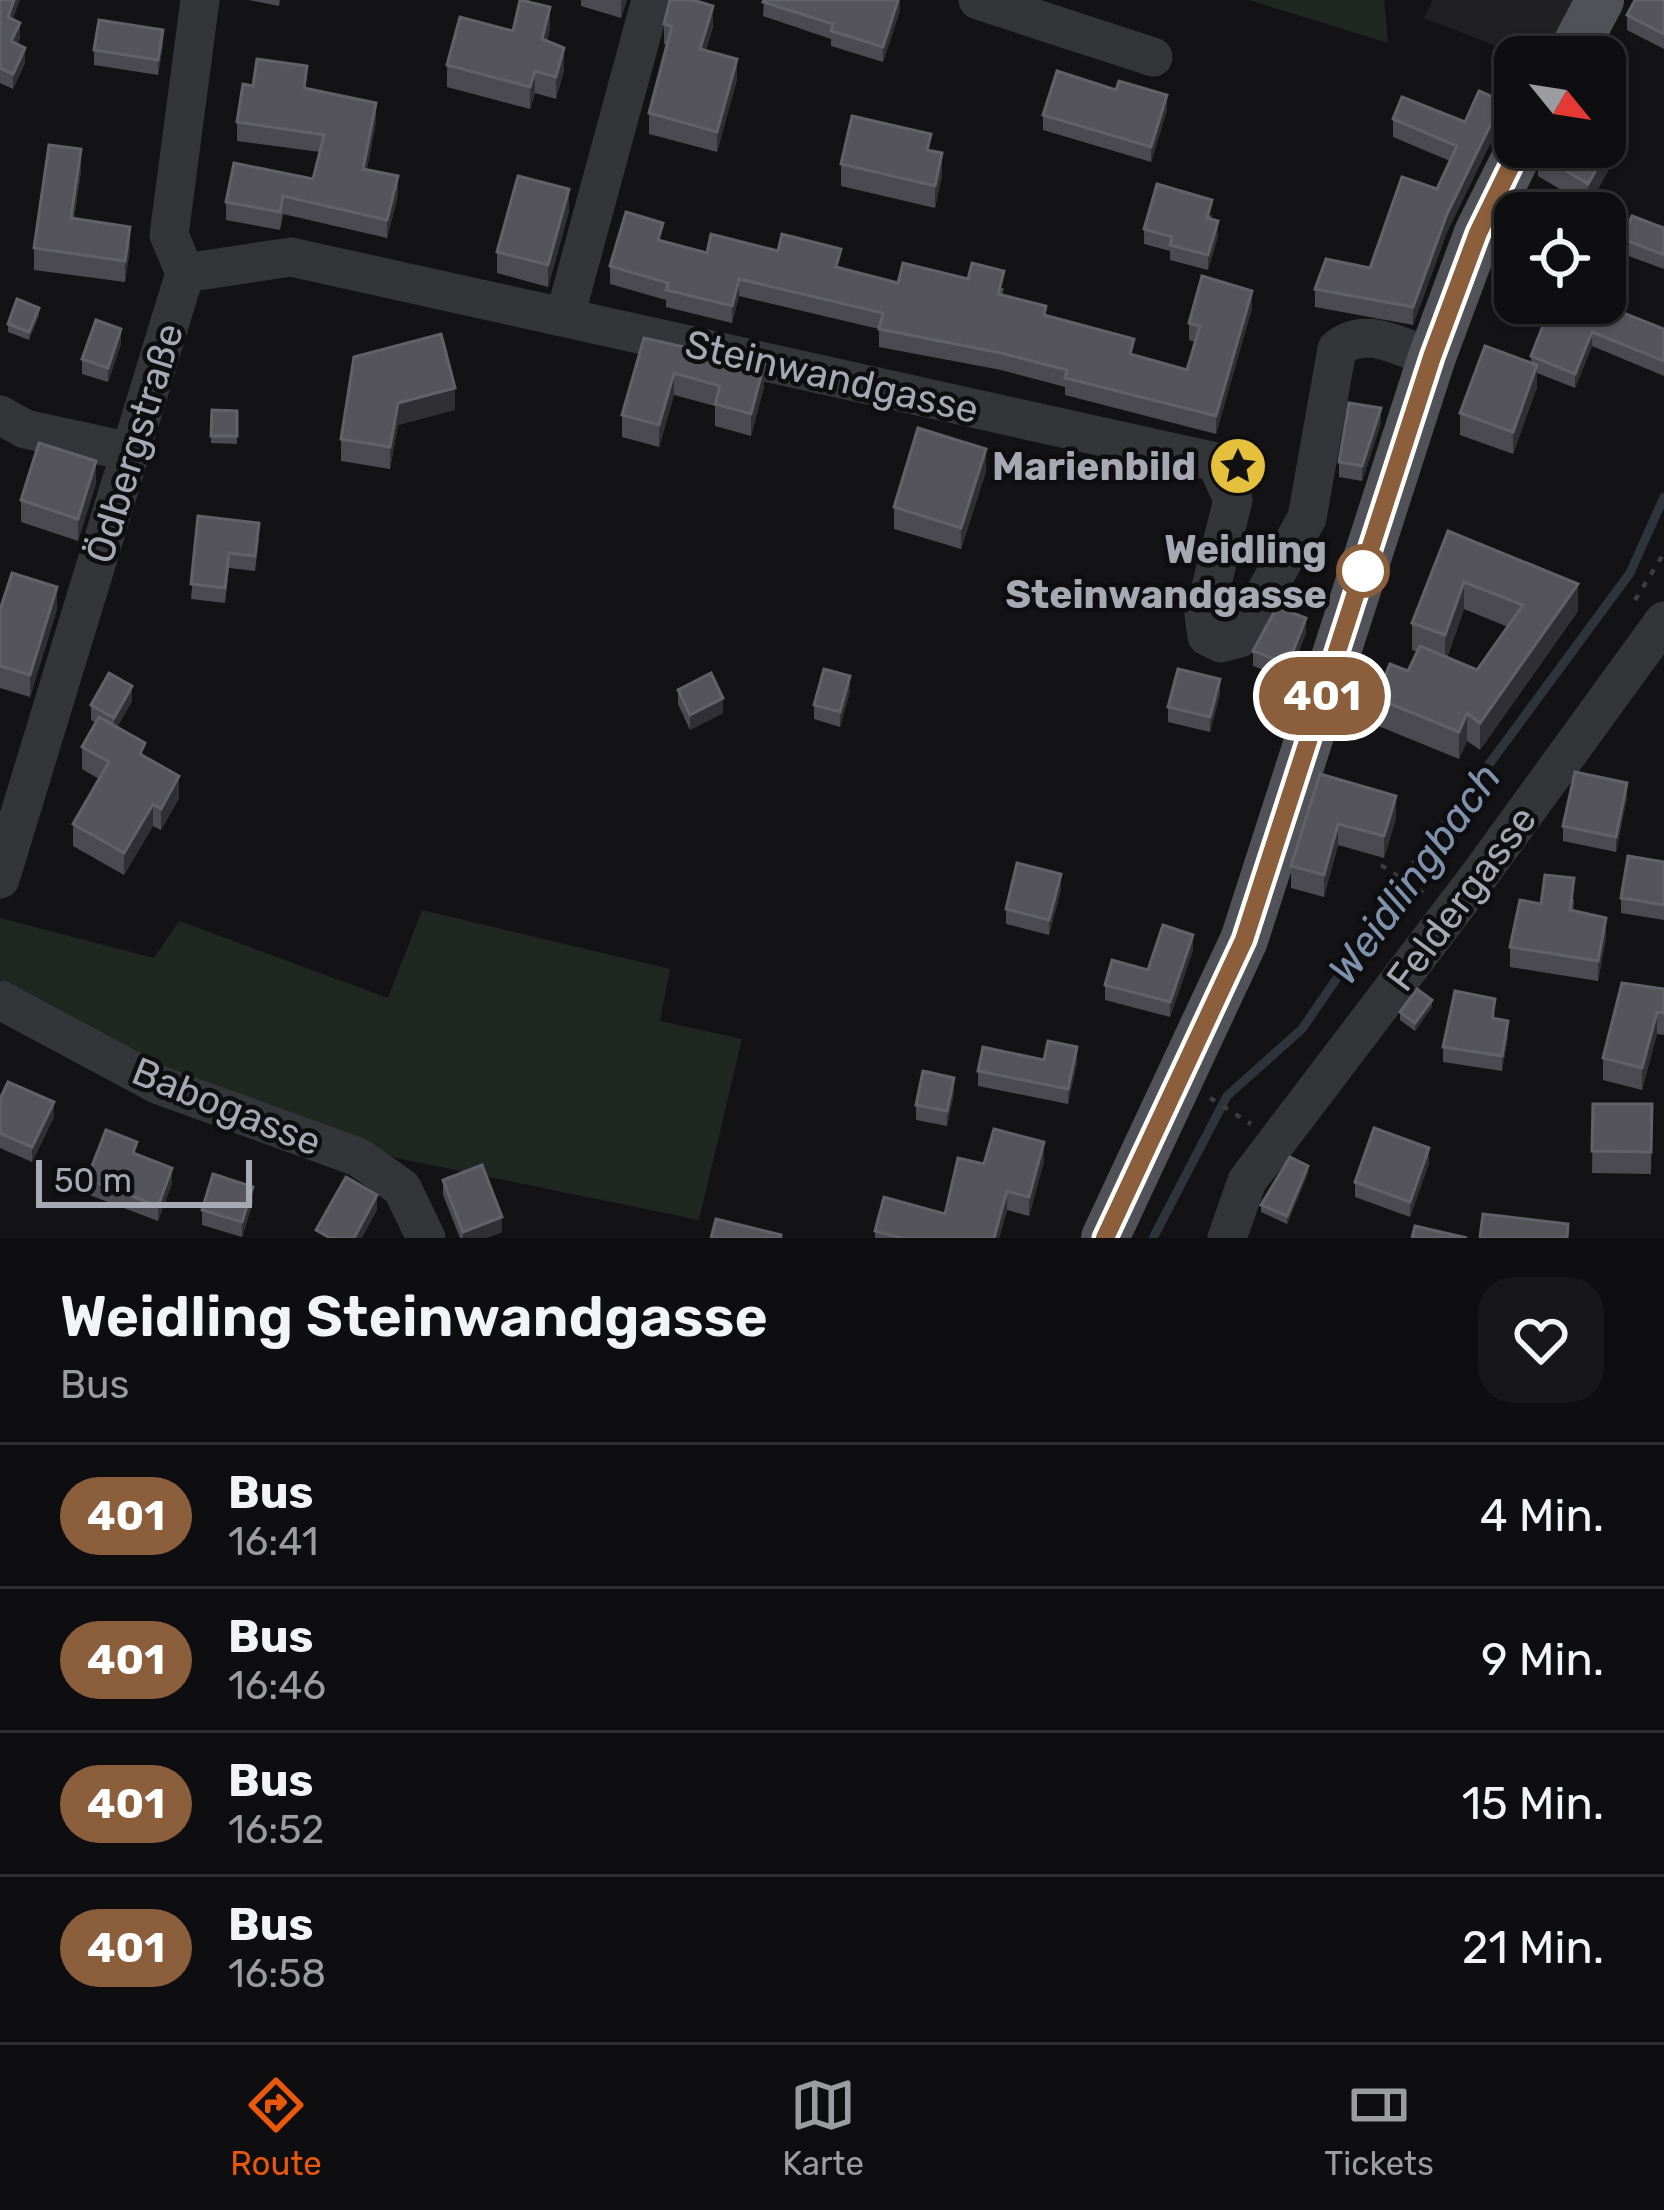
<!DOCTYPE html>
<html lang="de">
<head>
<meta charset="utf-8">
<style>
	:root { --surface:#0e0e10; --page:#171719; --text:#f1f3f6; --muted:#9b9c9f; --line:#2e2e30; --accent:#ea580c }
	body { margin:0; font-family:Rubik,sans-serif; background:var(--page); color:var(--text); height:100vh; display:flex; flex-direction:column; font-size:45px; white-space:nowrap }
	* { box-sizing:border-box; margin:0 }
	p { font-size:39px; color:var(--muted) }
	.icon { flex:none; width:66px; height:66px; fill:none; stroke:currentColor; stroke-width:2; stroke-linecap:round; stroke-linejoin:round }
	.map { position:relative; height:1238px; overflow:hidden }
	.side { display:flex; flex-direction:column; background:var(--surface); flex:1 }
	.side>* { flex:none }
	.badge { padding:0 24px; border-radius:39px; font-size:42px; line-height:78px }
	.needle { width:78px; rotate:120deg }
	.buttons { position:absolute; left:1494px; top:36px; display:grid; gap:24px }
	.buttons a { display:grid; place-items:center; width:132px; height:132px; border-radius:24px; background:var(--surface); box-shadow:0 3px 9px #0004,0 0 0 3px var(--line); font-size:60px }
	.scale { position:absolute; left:36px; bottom:30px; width:216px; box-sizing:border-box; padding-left:12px; border:6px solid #a6a8b4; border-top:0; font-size:33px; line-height:42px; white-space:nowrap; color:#a6a8b4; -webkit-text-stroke:9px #0e0e10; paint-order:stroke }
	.map>.badge { position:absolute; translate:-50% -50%; box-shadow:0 0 0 6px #fff }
	.round { display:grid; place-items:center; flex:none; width:126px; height:126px; border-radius:36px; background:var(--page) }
	.overview { display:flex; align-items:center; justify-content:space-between; height:204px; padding:0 60px }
	h1 { font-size:57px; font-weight:600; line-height:90px }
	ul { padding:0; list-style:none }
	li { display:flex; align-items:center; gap:36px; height:144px; padding:0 60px; border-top:3px solid var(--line) }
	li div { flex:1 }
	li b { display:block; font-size:45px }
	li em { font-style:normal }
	li .badge { min-width:132px; font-weight:700; text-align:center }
	.dock { display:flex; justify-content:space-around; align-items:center; height:168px; border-top:3px solid var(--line); background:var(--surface); font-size:33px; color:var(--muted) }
	.dock a { display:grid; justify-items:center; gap:6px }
	.dock .active { color:var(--accent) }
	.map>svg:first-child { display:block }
	.built { fill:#201f22 }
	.green { fill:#202721 }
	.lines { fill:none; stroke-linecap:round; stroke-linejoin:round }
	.stream { stroke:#2d343c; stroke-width:9 }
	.path { stroke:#3b3b40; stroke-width:4.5; stroke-dasharray:6 9; stroke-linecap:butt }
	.minor { stroke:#343539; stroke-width:39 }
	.major { stroke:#515158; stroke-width:48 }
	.wall { fill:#4a4a50; fill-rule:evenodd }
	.shaded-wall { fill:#303034 }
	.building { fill:#54545a; stroke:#616168; stroke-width:3 }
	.line-casing { stroke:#fff; stroke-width:27 }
	.line { stroke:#8b5e3c; stroke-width:18 }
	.stop-dot { fill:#fff; stroke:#8b5e3c; stroke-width:6 }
	.labels { text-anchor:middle; stroke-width:9; stroke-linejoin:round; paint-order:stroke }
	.street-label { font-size:39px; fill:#a6a8b4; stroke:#0e0e10 }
	.poi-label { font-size:39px; font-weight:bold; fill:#a6a8b4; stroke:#0e0e10; text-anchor:end }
	.stop-label { font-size:39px; font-weight:bold; fill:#a6a8b4; stroke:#0e0e10; text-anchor:end }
	.water-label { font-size:42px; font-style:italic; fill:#7f92ad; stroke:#0e0e10 }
</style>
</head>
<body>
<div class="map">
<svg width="1664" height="1238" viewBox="0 0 1664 1238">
	<rect width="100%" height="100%" fill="#131315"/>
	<path class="built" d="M1433 0H1581L1555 48 1519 34 1512 52 1424 18Z"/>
	<g class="green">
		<path d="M1249 0H1384L1388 43Z"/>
		<path d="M422 910 670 969 660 1021 742 1039 699 1220 397 1158 151 1070 0 979V918L154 958 179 921 388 998Z"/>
	</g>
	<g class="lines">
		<path class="stream" d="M1153 1238 1227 1096 1302 1029 1409 873 1630 573 1664 497"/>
		<g class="path">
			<path d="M1635 600 1664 553"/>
			<path d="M1381 865 1423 893"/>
			<path d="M1210 1098 1251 1124"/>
		</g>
		<g class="minor">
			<path d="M978 0 1153 57"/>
			<path d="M185 273 291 257 1216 462 1233 500 1204 615 1207 636 1221 643 1240 638 1307 518 1337 349C1366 324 1401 349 1432 357"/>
			<path d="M565 316 651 0"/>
			<path d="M0 415 25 429 131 452"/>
			<path d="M0 879 185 273 169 235 200 0"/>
			<path d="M0 1000 159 1085 358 1157 402 1188 426 1238"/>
			<path d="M1227 1238 1247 1181 1481 873 1664 621"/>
		</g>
		<g class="major">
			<path d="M1570 57 1600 0"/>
			<path d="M1105 1238 1244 940 1432 357 1478 233 1521 147"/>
		</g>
	</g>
	<g class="wall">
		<path d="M0 0 13 19 20 38 17 44 25 63 13 89 0 83Z"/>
		<path d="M249 0H280L279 6Z"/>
		<path d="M519 0H529L550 28 547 41 564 70 556 99 535 93 530 109 447 87V65L513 31Z"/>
		<path d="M581 0H627L621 18 581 6Z"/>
		<path d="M764 0H900V10L883 62 831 46V39L763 16Z"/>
		<path d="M1664 0V49L1627 30V15Z"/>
		<path d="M664 24 713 26 706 50 737 79 717 152 649 134V113L667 45 664 44Z"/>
		<path d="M163 45 158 75 94 65V50Z"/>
		<path d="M306 89 376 122 367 169 398 195 387 238 283 214 280 230 226 220V202L313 179 320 152 237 141V122Z"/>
		<path d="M1167 110 1151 162 1043 130V115Z"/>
		<path d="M1393 119 1465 122 1502 119 1447 232 1413 325 1315 307V289L1370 268 1437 189 1450 161 1393 137Z"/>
		<path d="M931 151 942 175 935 208 841 186V164Z"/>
		<path d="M1538 154 1608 171 1588 206 1538 176Z"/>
		<path d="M81 171 74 219 130 248 125 282 34 270V248Z"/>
		<path d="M569 211 548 287 497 273V252Z"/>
		<path d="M1212 215 1211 219 1218 236 1208 270 1170 260V251L1144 244V229Z"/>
		<path d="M1664 228V269L1623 254V239Z"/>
		<path d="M663 242 707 253 840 268 898 283 1004 288 1002 295 1134 355 1187 370 1195 342 1189 340V323L1252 308 1216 434 1065 395V387L1001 370 879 347V329L739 296 732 323 666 307V300L610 284V266Z"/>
		<path d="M1622 304 1619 311 1664 329V376L1592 346 1575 388 1537 373V387L1513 454 1460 435V413L1531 362V356L1566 321Z"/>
		<path d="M39 315 29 340 8 332V324Z"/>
		<path d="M644 338 764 387 751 436 715 426V406L674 395 659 447 622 437V415Z"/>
		<path d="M121 344 108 382 82 374V359Z"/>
		<path d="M212 410 237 411V444L211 443Z"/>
		<path d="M455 410 398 425 390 469 341 461V439Z"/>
		<path d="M1381 423 1362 481 1339 477V462Z"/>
		<path d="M986 471 961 549 894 529V507Z"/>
		<path d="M96 483 78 541 21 522V500Z"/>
		<path d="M198 516 259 538 255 571 229 568 225 603 191 599Z"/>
		<path d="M1448 531 1578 611 1480 750 1467 741 1459 759 1376 725V698L1408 671 1417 652 1412 650V623ZM1464 609 1508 627 1477 670 1447 658Z"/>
		<path d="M57 609 30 697 0 688V610Z"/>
		<path d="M1306 633 1288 679 1253 666V651Z"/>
		<path d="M678 690 723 713 690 730 678 704Z"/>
		<path d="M850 691 840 727 814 719V705Z"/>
		<path d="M1220 694 1210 732 1168 722V707Z"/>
		<path d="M132 701 117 727 145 757 179 798 161 830 153 826 124 875 73 846V824L99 779 82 769V747L96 723 91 720V705Z"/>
		<path d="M1320 774 1396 818 1384 858 1338 845 1324 897 1291 888V866Z"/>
		<path d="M1627 797 1616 852 1563 841V826Z"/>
		<path d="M1664 862V920L1621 913V898Z"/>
		<path d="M1061 889 1049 935 1006 924V909Z"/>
		<path d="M1574 899 1573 911 1606 938 1598 981 1510 967V947L1541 904Z"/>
		<path d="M1193 950 1170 1017 1105 1000V985L1148 970Z"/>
		<path d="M1664 989V1035L1657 1034 1642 1090 1603 1080V1058Z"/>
		<path d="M1432 1007 1415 1031 1400 1020V1012Z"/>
		<path d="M1495 1013 1494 1019 1508 1036 1502 1071 1443 1062V1047Z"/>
		<path d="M1077 1062 1068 1104 978 1086V1071Z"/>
		<path d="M954 1093 947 1126 916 1120V1105Z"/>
		<path d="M0 1099 54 1117 32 1162 0 1148Z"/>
		<path d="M1593 1104H1652L1651 1174 1592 1173Z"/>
		<path d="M137 1155 172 1183 158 1221 87 1194V1179Z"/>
		<path d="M1044 1161 1029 1216 1007 1210 999 1238H875V1231L945 1214 984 1164Z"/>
		<path d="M1429 1163 1410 1217 1355 1197V1182Z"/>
		<path d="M1308 1173 1287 1224 1261 1212V1205Z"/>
		<path d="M443 1180 502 1232 486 1238H460L443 1195Z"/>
		<path d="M253 1202 242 1237 202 1225V1210Z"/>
	</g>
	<g class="shaded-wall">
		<path d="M14 0H20L8 32V17Z"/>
		<path d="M622 0H627L621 18V3Z"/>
		<path d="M898 0H900V10L883 62V47Z"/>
		<path d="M713 6V26L700 69V49Z"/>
		<path d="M550 7V28L542 61V39Z"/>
		<path d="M20 23V38L11 56V41Z"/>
		<path d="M163 30V45L158 75V60Z"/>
		<path d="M25 48V63L13 89V74Z"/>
		<path d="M564 48V70L556 99V77Z"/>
		<path d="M737 59V79L717 152V132Z"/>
		<path d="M535 71V93L530 109V87Z"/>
		<path d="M1167 95V110L1151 162V147Z"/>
		<path d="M1502 101V119L1447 232 1413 325V307L1447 214Z"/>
		<path d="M376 103V122L363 187V169Z"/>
		<path d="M81 149V171L71 240V218Z"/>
		<path d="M1608 149V171L1588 206V184Z"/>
		<path d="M942 153V175L935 208V186Z"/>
		<path d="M398 176V195L387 238V220Z"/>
		<path d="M569 189V211L548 287V265Z"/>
		<path d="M1218 221V236L1208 270V255Z"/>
		<path d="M130 227V248L125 282V261Z"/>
		<path d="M739 279V296L732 323V306Z"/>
		<path d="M1622 289V304L1613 323V309Z"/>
		<path d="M1252 291V308L1216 434V416Z"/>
		<path d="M39 308V315L29 340V332Z"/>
		<path d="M121 329V344L108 382V368Z"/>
		<path d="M1592 332V346L1575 388V374Z"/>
		<path d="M764 365V387L751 436V414Z"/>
		<path d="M1537 365V387L1513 454V432Z"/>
		<path d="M674 373V395L659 447V425Z"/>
		<path d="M455 388V410L398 425 390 469V447L398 403Z"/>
		<path d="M1381 408V423L1362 481V466Z"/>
		<path d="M986 449V471L961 549V528Z"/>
		<path d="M96 461V483L78 541V519Z"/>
		<path d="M1464 582V609L1445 662V635Z"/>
		<path d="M1578 584V611L1480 750V723Z"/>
		<path d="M57 587V609L30 697V675Z"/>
		<path d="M1306 618V633L1288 679V664Z"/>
		<path d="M850 676V691L840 727V712Z"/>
		<path d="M1220 679V694L1210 732V717Z"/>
		<path d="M132 686V701L114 733V718Z"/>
		<path d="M723 698V713L690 730V715Z"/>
		<path d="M1467 713V741L1459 759V732Z"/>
		<path d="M179 776V798L161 830V809Z"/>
		<path d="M1627 783V797L1616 852V837Z"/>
		<path d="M1396 796V818L1384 858V836Z"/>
		<path d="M153 804V826L124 875V853Z"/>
		<path d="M1338 824V845L1324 897V875Z"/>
		<path d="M1061 874V889L1049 935V920Z"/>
		<path d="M1606 918V938L1598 981V961Z"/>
		<path d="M1193 935V950L1170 1017V1002Z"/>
		<path d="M1432 1000V1007L1415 1031V1023Z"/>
		<path d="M1657 1012V1034L1642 1090V1068Z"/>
		<path d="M1508 1021V1036L1502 1071V1056Z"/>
		<path d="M1077 1047V1062L1068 1104V1089Z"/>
		<path d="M954 1078V1093L947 1126V1111Z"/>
		<path d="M54 1102V1117L32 1162V1147Z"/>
		<path d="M1044 1142V1161L1029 1216V1197Z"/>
		<path d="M1429 1148V1163L1410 1217V1202Z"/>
		<path d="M1308 1166V1173L1287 1224V1216Z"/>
		<path d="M172 1168V1183L158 1221V1206Z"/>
		<path d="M253 1187V1202L242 1237V1222Z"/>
		<path d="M1007 1191V1210L999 1238H994Z"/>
		<path d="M377 1195V1210L362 1238H354Z"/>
		<path d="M502 1217V1232L486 1238H463V1232Z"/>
	</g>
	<g class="building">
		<path d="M0 0H14L8 17 20 23 11 41 25 48 13 74 0 68Z"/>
		<path d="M520 0 550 7 542 39 564 48 556 77 535 71 530 87 447 65 460 17 513 31Z"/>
		<path d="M670 0H693L713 6 700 49 737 59 717 132 649 113 672 26 664 24Z"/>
		<path d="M764 0H898L883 47 831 31 833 24 763 2Z"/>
		<path d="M1635 0H1664V34L1627 15Z"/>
		<path d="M99 20 163 30 158 60 94 50Z"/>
		<path d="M257 59 307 66 304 88 376 103 363 169 398 176 387 220 283 196 280 212 226 202 234 163 313 179 324 135 237 122 243 84 253 86Z"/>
		<path d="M1057 71 1116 90 1119 81 1167 95 1151 147 1043 115Z"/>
		<path d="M1479 91 1502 101 1447 214 1413 307 1315 289 1326 259 1370 268 1402 177 1437 189 1457 146 1393 119 1402 97 1465 122Z"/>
		<path d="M852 116 931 134 927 150 942 153 935 186 841 164Z"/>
		<path d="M49 145 81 149 71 218 130 227 125 261 34 248Z"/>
		<path d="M1541 147H1604L1608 149 1588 184 1538 154Z"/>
		<path d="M518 176 569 189 548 265 497 252Z"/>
		<path d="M1157 184 1212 200 1207 218 1218 221 1208 255 1170 245 1172 237 1144 229Z"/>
		<path d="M626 212 663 223 658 240 707 253 711 234 778 251 782 234 841 249 836 267 898 283 903 263 968 279 972 263 1004 271 998 294 1046 306 1044 315 1134 339 1130 354 1187 370 1200 326 1189 323 1202 276 1252 291 1216 416 1065 378 1067 370 1001 353 879 329 883 313 739 279 732 306 666 290 668 283 610 266Z"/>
		<path d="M1632 216 1664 228V255L1623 239Z"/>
		<path d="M1605 282 1622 289 1613 309 1664 329V361L1592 332 1575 374 1531 356 1548 313 1566 321 1574 303H1605Z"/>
		<path d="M17 299 39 308 29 332 8 324Z"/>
		<path d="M96 320 121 329 108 368 82 359Z"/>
		<path d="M441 334 455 388 398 403 390 447 341 439 354 357Z"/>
		<path d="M644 338 764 365 751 414 715 404 720 386 674 373 659 425 622 415Z"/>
		<path d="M1485 346 1537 365 1513 432 1460 413Z"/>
		<path d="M1349 403 1381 408 1362 466 1339 462Z"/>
		<path d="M212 410 237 411V436H211Z"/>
		<path d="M918 428 986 449 961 528 894 507Z"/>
		<path d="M39 443 96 461 78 519 21 500Z"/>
		<path d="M198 516 259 523 255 556 229 553 225 588 191 584Z"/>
		<path d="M1448 531 1578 584 1480 723 1467 713 1459 732 1376 698 1390 664 1408 671 1420 646 1477 670 1523 605 1464 582 1445 635 1412 623Z"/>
		<path d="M12 573 57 587 30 675 0 666V610Z"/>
		<path d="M1277 607 1306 618 1288 664 1253 651Z"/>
		<path d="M824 669 850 676 840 712 814 705Z"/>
		<path d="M1178 669 1220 679 1210 717 1168 707Z"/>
		<path d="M109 673 132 686 114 718 91 705Z"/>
		<path d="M711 673 723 698 690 715 678 690Z"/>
		<path d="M99 717 145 743 140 754 179 776 161 809 153 804 124 853 73 824 109 762 82 747Z"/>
		<path d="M1575 772 1627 783 1616 837 1563 826Z"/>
		<path d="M1320 774 1396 796 1384 836 1338 824 1324 875 1291 866Z"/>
		<path d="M1628 856 1664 862V905L1621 898Z"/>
		<path d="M1017 863 1061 874 1049 920 1006 909Z"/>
		<path d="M1545 875 1574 878 1570 910 1606 918 1598 961 1510 947 1520 900 1541 904Z"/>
		<path d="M1163 925 1193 935 1170 1002 1105 985 1112 960 1148 970Z"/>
		<path d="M1622 983 1664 989V1013L1657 1012 1642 1068 1603 1058Z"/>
		<path d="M1417 989 1432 1000 1415 1023 1400 1012Z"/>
		<path d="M1455 991 1495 999 1492 1018 1508 1021 1502 1056 1443 1047Z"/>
		<path d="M1048 1041 1077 1047 1068 1089 978 1071 983 1047 1044 1060Z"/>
		<path d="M923 1071 954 1078 947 1111 916 1105Z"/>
		<path d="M8 1082 54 1102 32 1147 0 1133V1099Z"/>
		<path d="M1593 1104H1652L1651 1152 1592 1151Z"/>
		<path d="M1374 1128 1429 1148 1410 1202 1355 1182Z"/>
		<path d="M994 1129 1044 1142 1029 1197 1007 1191 994 1238H901L875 1231 884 1197 945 1214 958 1158 984 1164Z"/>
		<path d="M106 1130 137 1142 133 1153 172 1168 158 1206 87 1179Z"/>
		<path d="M1290 1157 1308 1166 1287 1216 1261 1205Z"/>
		<path d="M482 1165 502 1217 463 1232 443 1180Z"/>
		<path d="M213 1174 253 1187 242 1222 202 1210Z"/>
		<path d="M346 1177 377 1195 354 1238H330L316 1230Z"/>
		<path d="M1483 1214 1568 1224 1567 1238H1480Z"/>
		<path d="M716 1219 781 1235V1238H711Z"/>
		<path d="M1415 1226 1467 1238H1412Z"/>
	</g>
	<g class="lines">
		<g class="line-casing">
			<path id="line" d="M1105 1238 1244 940 1432 357 1478 233 1520 147"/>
		</g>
		<use href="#line" class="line"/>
	</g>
	<defs>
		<g id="sight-disc" transform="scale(3)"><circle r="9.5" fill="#e4c03c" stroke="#0e0e10"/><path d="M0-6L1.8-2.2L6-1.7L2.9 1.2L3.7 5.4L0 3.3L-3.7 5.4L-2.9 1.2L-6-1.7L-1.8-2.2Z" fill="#111"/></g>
	</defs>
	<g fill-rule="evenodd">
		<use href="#sight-disc" x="1238" y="466"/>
	</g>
	<circle class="stop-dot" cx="1363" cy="571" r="24"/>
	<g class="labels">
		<g class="street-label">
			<text transform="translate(832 376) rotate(13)" y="14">Steinwandgasse</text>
			<text transform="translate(134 443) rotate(-73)" y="14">Ödbergstraße</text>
			<text transform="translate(1461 898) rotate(-53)" y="14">Feldergasse</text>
			<text transform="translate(227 1106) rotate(22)" y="14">Babogasse</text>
		</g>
		<g class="poi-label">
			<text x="1196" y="480">Marienbild</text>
		</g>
		<g class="stop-label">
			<text x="1327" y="563">Weidling<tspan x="1327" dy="45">Steinwandgasse</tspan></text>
		</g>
		<g class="water-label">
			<text transform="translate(1414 873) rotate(-54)" y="15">Weidlingbach</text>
		</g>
	</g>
</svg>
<div class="buttons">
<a><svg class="needle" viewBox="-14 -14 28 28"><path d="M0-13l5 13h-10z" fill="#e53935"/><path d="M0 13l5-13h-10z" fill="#9b9c9f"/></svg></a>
<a><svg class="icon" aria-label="locate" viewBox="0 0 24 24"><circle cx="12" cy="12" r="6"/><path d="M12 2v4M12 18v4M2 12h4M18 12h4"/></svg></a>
</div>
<div class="scale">50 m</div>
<b class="badge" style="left:1322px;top:696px;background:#8b5e3c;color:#fff">401</b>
</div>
<section class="side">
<div class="overview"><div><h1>Weidling Steinwandgasse</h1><p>Bus</p></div><a class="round"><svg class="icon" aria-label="heart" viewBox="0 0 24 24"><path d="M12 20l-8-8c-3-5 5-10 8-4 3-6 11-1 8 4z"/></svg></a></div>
<ul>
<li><span class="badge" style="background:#8b5e3c;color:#fff">401</span><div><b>Bus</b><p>16:41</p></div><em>4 Min.</em></li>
<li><span class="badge" style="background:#8b5e3c;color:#fff">401</span><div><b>Bus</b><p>16:46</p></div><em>9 Min.</em></li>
<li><span class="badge" style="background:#8b5e3c;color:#fff">401</span><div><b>Bus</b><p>16:52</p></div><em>15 Min.</em></li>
<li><span class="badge" style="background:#8b5e3c;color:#fff">401</span><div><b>Bus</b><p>16:58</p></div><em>21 Min.</em></li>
</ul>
</section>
<nav class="dock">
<a class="active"><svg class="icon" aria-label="directions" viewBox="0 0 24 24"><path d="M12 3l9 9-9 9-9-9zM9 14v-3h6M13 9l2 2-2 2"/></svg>Route</a>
<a><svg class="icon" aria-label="map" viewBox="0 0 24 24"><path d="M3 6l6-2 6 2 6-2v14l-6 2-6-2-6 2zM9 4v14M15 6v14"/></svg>Karte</a>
<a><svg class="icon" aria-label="tickets" viewBox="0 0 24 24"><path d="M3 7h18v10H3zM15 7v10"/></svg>Tickets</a>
</nav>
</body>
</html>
